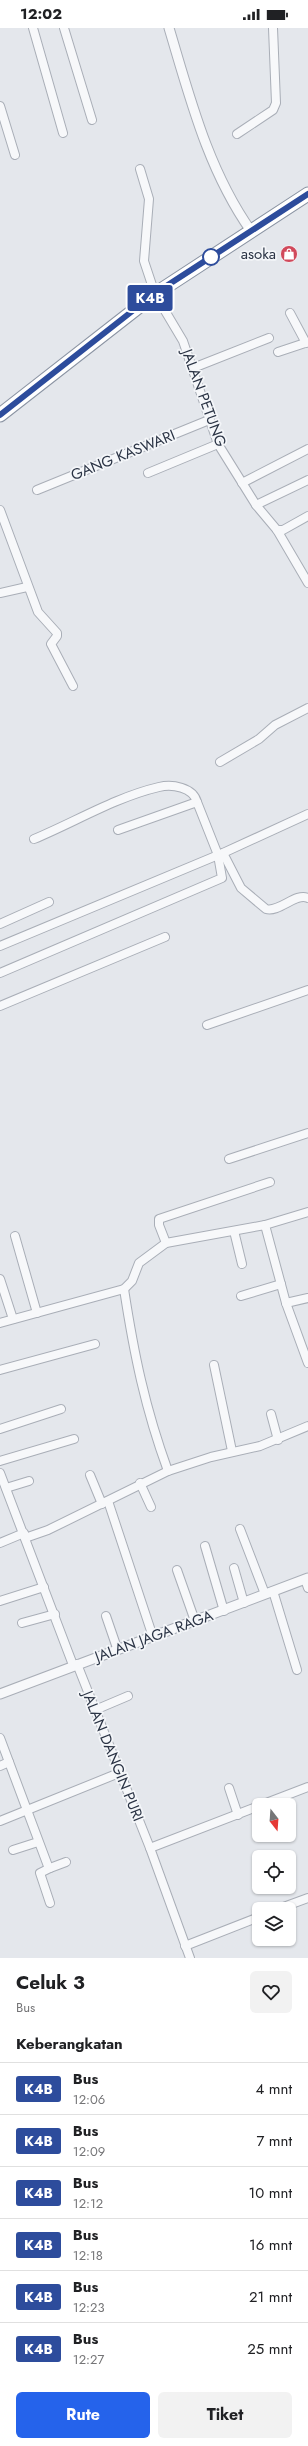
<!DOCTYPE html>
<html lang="id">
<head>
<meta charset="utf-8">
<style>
	:root { --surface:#fff; --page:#f2f2f2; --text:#202124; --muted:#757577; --line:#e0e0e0; --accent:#2563eb }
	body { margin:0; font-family:Jost,sans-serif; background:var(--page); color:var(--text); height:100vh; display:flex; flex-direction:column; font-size:15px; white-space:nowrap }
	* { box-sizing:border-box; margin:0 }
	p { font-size:13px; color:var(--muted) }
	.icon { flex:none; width:22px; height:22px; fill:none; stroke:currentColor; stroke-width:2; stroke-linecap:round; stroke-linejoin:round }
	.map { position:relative; height:1930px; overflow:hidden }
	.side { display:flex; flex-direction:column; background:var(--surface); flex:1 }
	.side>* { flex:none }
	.badge { padding:0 8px; border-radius:3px; font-size:14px; line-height:26px }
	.needle { width:26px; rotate:163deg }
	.buttons { position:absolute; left:252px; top:1770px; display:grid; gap:8px }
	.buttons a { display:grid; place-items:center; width:44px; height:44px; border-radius:6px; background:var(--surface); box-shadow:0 1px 3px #0004; font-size:20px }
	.map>.badge { position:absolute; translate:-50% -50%; box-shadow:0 0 0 2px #fff }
	h2 { padding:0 16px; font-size:15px; line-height:36px }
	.round { display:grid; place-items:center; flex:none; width:42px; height:42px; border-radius:6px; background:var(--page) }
	.head { display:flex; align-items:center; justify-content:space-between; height:68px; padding:0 16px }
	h1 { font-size:19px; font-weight:700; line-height:30px }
	.cta { display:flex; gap:8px; margin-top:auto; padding:8px 16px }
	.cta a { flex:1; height:46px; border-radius:6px; background:var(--accent); color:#fff; font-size:16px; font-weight:700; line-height:46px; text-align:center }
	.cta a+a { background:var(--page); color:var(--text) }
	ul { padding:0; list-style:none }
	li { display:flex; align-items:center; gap:12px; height:52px; padding:0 16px; border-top:1px solid var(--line) }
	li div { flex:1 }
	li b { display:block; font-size:15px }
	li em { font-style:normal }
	li .badge { min-width:44px; font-weight:700; text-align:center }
	.status { display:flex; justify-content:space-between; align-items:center; height:28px; padding:0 20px; background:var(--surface); direction:ltr }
	.status svg { height:11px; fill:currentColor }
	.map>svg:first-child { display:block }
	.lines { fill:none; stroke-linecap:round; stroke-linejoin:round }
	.minor-casing { stroke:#a9aeb7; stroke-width:10 }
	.tertiary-casing { stroke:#a9aeb7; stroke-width:11 }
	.trunk-casing { stroke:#8b94a3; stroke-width:15 }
	.minor { stroke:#f7f8fa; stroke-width:8 }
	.tertiary { stroke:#f7f8fa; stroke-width:9 }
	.trunk { stroke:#fff; stroke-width:13 }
	.line-casing { stroke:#fff; stroke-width:9 }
	.line { stroke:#2d4c9c; stroke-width:6 }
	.stop-dot { fill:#fff; stroke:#2d4c9c; stroke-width:2 }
	.labels { text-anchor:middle; stroke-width:3.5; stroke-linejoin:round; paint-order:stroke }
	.poi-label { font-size:15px; fill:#2b3445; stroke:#f4f6f9; text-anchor:end }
	.street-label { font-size:15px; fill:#2b3445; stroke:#f4f6f9 }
</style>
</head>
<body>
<div class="status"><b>12:02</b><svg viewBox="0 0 49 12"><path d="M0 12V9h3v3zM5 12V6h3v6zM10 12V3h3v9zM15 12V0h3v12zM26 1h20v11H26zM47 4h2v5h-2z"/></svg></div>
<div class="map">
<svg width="308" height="1930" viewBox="0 0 308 1930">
	<rect width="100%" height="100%" fill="#e4e7ec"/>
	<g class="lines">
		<g class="minor-casing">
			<g id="minor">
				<path d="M33 0 63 105"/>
				<path d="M64 0 92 92"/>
				<path d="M0 78 15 127"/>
				<path d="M237 106 273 82 276 75 273 0"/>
				<path d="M140 141 149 171 144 233 155 266 183 313 218 416 256 477 277 502 308 555"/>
				<path d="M290 285 306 315"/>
				<path d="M278 324 308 314"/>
				<path d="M193 340 269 310"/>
				<path d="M148 445 218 416"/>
				<path d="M242 455 308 421"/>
				<path d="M37 462 209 392"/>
				<path d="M256 477 308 452"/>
				<path d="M0 482 38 584 57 605V608L51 616 73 658"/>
				<path d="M277 502H283L308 488"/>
				<path d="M0 565 27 559"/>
				<path d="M220 734 259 711 275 697 308 680"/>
				<path d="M34 811C75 794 116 769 159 759 172 756 193 759 197 774"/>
				<path d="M223 825 241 860 266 881C279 885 296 864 308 870"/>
				<path d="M0 896 49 874"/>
				<path d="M0 918 223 825 308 786"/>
				<path d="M0 945 222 850 218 827 197 774 118 802"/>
				<path d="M0 978 165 909"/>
				<path d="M207 997 308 962"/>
				<path d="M229 1131 308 1105"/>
				<path d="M265 1197 286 1275 308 1335"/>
				<path d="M234 1203 242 1236"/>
				<path d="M15 1208 37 1285"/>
				<path d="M166 1215 159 1197V1191L270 1154"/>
				<path d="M0 1251 13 1291"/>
				<path d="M124 1261C134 1326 145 1380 168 1443"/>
				<path d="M241 1268 281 1256"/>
				<path d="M286 1275 308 1270"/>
				<path d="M0 1295 124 1261 132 1253 139 1235 166 1215 265 1197 308 1184"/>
				<path d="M214 1337 232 1423"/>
				<path d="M0 1342 95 1316"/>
				<path d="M271 1386 278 1412"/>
				<path d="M0 1401 61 1381"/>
				<path d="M0 1433 74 1411"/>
				<path d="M0 1445 73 1637"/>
				<path d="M90 1447 102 1476"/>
				<path d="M140 1455 151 1479"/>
				<path d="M6 1460 29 1453"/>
				<path d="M108 1473 153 1609"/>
				<path d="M240 1501 265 1566"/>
				<path d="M25 1510 48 1502 168 1443 211 1429 260 1418 308 1398"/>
				<path d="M0 1515 24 1505"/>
				<path d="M205 1518 224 1583"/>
				<path d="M234 1540 244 1575"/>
				<path d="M177 1542 195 1593"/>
				<path d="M305 1551 308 1560"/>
				<path d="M273 1563 297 1642"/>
				<path d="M0 1573 44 1559"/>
				<path d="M106 1588 117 1620"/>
				<path d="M22 1595 55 1586"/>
				<path d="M77 1636 150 1820 190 1930"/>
				<path d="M95 1682 128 1668"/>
				<path d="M0 1710 48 1838 50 1840 66 1834"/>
				<path d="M0 1738 9 1734"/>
				<path d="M229 1760 238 1787"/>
				<path d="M261 1777 308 1759"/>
				<path d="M0 1793 119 1745"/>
				<path d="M150 1820 259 1778"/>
				<path d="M13 1822 38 1814"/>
				<path d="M50 1840 40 1845 50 1875"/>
				<path d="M278 1881 308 1870"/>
				<path d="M185 1918 259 1889"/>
			</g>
		</g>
		<g class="tertiary-casing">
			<g id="tertiary">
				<path d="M169 0C190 70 208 142 251 203"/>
				<path d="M0 1666 308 1550"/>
			</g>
		</g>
		<g class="trunk-casing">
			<path id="trunk" d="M0 387 155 266 308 166"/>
		</g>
		<use href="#minor" class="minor"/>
		<use href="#tertiary" class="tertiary"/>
		<use href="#trunk" class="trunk"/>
	</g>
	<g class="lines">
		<g class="line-casing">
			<path id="line" d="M0 387 154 266 308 166"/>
		</g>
		<use href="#line" class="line"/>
	</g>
	<defs>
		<g id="shop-disc" transform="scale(0.9)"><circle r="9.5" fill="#d1495b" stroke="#f4f6f9"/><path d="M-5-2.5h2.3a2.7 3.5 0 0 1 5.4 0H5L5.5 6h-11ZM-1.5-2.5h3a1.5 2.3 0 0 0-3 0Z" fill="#fff"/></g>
	</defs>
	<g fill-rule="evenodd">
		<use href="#shop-disc" x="289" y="226"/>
	</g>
	<circle class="stop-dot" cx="211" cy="229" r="8"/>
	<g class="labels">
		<g class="poi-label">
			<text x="276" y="231">asoka</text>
		</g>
		<g class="street-label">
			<text transform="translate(204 370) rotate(70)" y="5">JALAN PETUNG</text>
			<text transform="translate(123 427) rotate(-22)" y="5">GANG KASWARI</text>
			<text transform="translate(154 1608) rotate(-20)" y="5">JALAN JAGA RAGA</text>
			<text transform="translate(113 1728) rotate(68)" y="5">JALAN DANGIN PURI</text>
		</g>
	</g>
</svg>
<div class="buttons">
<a><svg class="needle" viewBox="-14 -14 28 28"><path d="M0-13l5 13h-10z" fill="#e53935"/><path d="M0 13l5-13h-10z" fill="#757577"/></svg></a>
<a><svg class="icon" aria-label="locate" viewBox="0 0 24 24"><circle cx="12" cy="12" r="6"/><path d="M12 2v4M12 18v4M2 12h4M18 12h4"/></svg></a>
<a><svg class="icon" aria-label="layers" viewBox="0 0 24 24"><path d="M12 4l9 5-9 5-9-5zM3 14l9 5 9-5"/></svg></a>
</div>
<b class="badge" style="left:150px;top:270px;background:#2d4c9c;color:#fff">K4B</b>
</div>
<section class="side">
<div class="head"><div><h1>Celuk 3</h1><p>Bus</p></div><a class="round"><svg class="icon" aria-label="heart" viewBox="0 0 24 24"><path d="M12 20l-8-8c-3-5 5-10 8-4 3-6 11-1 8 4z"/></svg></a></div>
<h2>Keberangkatan</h2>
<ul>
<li><span class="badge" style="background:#2d4c9c;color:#fff">K4B</span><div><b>Bus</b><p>12:06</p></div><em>4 mnt</em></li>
<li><span class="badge" style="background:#2d4c9c;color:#fff">K4B</span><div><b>Bus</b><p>12:09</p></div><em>7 mnt</em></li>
<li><span class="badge" style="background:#2d4c9c;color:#fff">K4B</span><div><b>Bus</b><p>12:12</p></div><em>10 mnt</em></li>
<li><span class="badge" style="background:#2d4c9c;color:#fff">K4B</span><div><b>Bus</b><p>12:18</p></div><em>16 mnt</em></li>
<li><span class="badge" style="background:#2d4c9c;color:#fff">K4B</span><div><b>Bus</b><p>12:23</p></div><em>21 mnt</em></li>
<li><span class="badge" style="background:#2d4c9c;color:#fff">K4B</span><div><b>Bus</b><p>12:27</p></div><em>25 mnt</em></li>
</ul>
<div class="cta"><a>Rute</a><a>Tiket</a></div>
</section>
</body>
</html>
